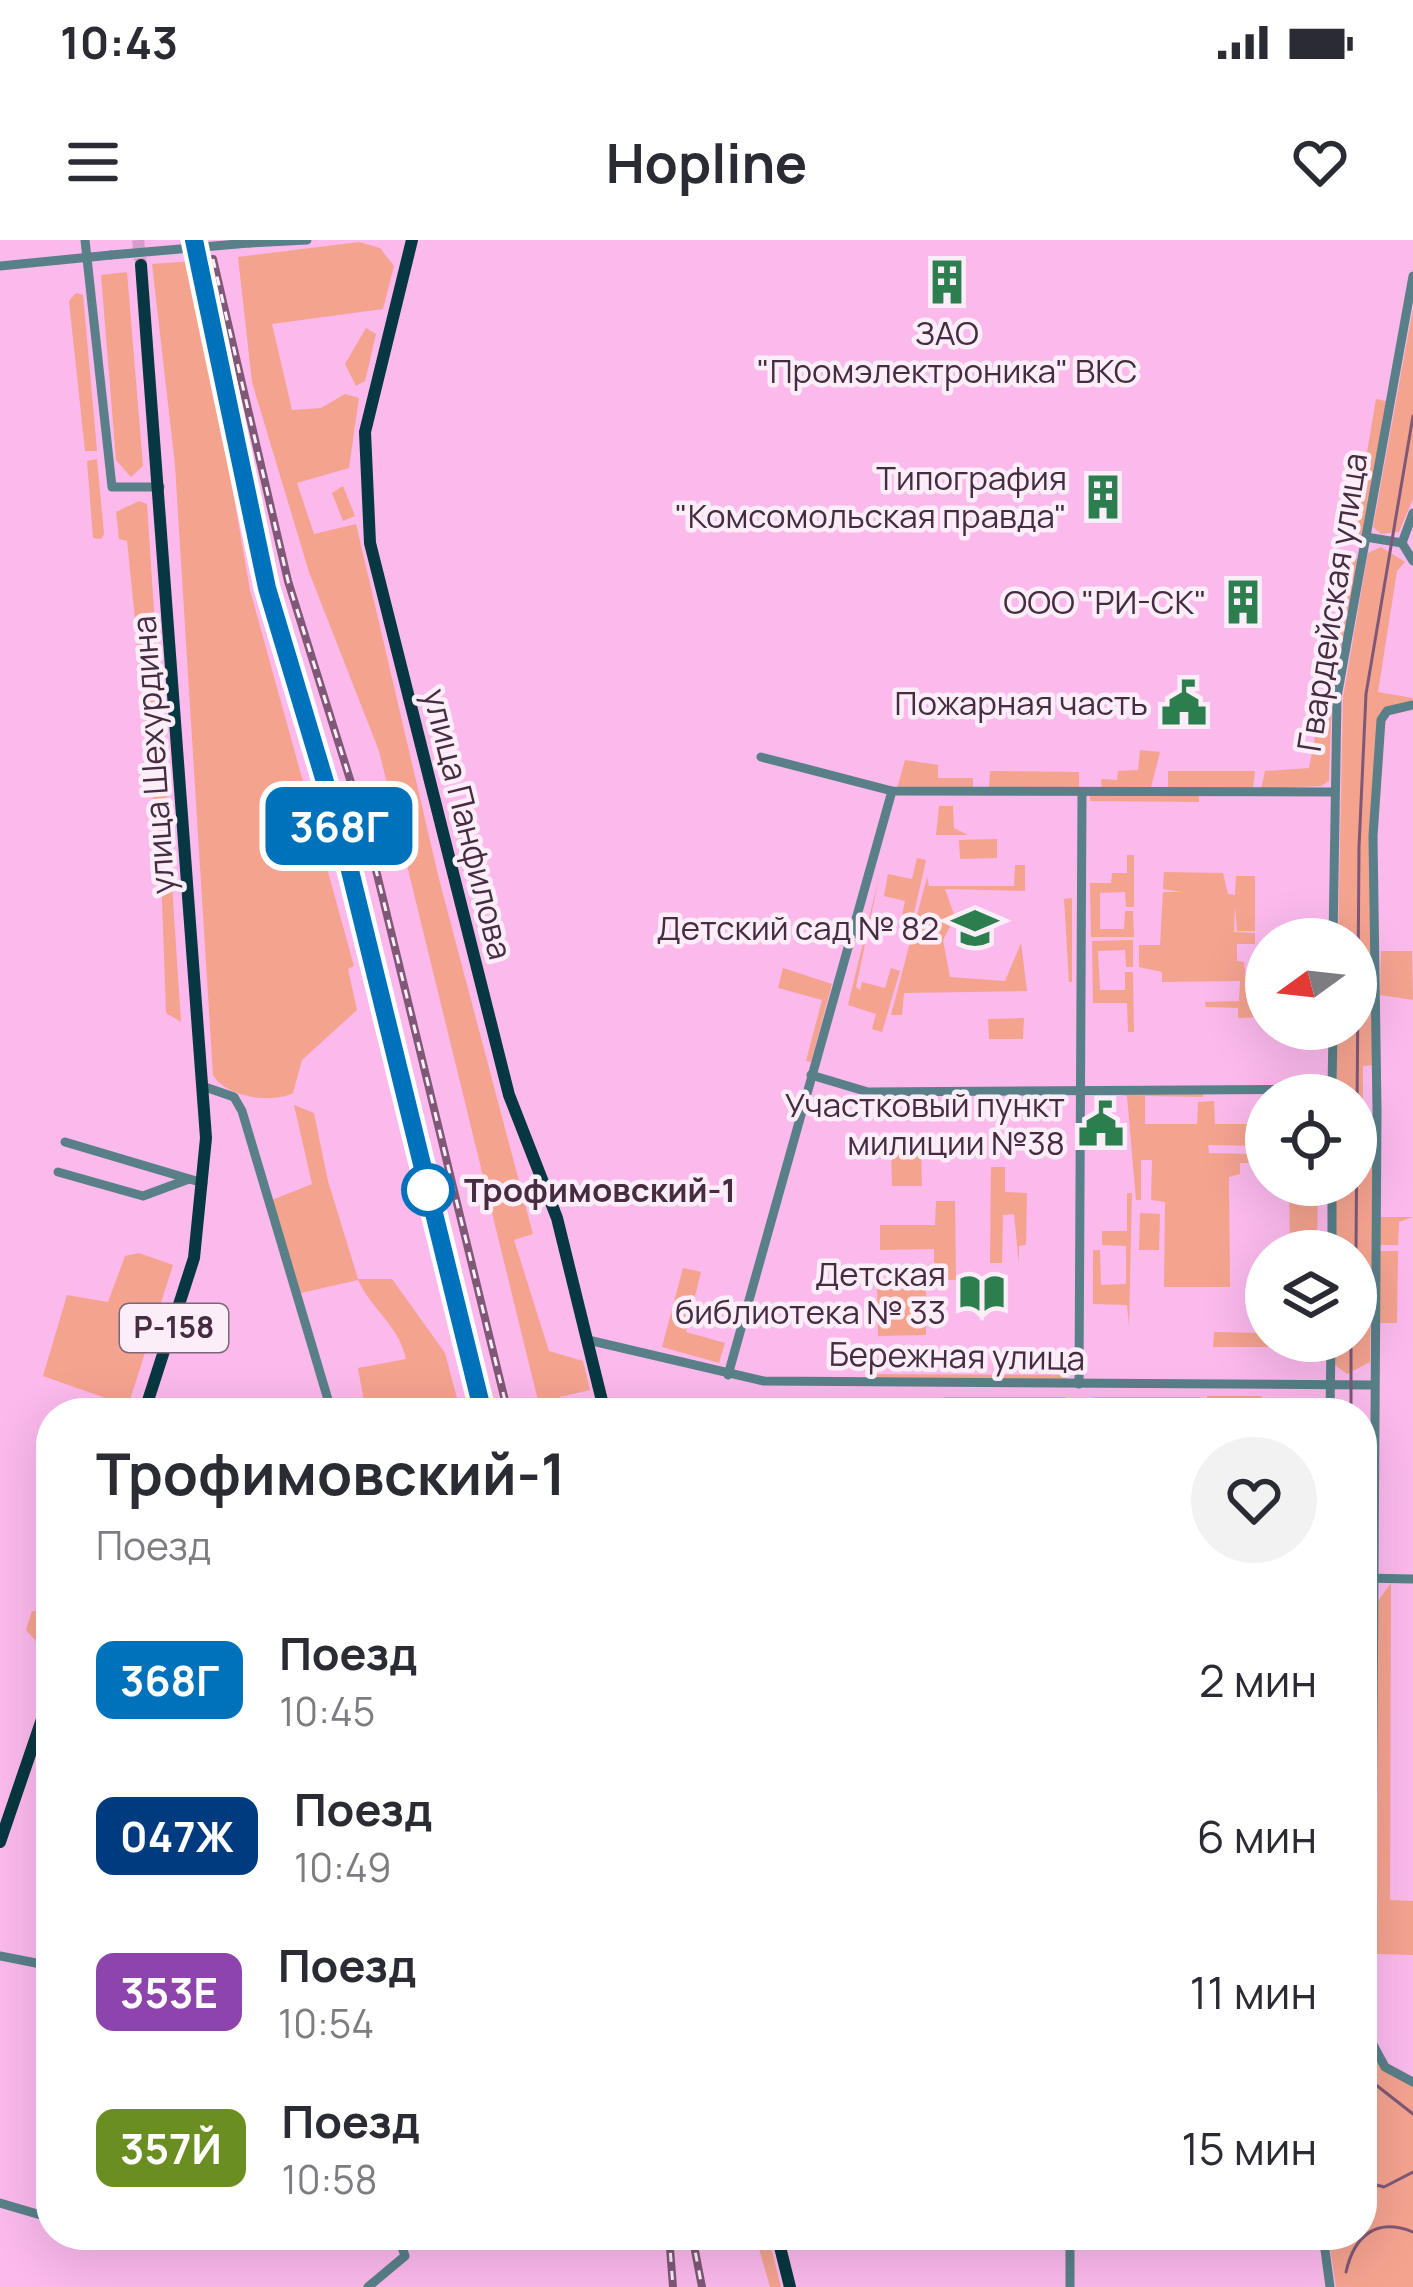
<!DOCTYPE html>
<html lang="ru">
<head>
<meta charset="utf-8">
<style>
	:root { --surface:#fff; --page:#f2f2f3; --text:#2b2b33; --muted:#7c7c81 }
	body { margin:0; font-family:Manrope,sans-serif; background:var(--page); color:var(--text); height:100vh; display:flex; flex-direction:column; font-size:45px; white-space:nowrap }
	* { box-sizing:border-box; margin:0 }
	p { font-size:39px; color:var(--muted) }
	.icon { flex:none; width:66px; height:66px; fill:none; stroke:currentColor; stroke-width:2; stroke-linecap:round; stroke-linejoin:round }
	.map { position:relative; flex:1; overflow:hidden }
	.panel { position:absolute; left:36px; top:1158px; width:1341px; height:852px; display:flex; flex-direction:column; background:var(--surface); border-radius:48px; box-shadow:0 12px 48px #0002 }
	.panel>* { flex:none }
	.badge { padding:0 24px; border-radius:18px; font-size:42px; line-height:78px }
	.needle { width:78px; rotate:255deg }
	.fabs { position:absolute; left:1245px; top:678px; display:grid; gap:24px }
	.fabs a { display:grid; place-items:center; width:132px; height:132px; border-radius:50%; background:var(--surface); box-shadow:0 12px 48px #0002; font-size:60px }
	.map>.badge { position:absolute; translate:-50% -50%; box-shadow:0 0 0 6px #fff }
	.round { display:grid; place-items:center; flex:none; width:126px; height:126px; border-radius:63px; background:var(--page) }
	.headline { display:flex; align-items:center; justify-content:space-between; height:204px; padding:0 60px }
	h1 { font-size:57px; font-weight:700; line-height:90px }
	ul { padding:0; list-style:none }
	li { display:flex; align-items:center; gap:36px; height:156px; padding:0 60px }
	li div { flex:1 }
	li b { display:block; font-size:45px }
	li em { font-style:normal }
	li .badge { min-width:132px; font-weight:700; text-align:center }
	.status { display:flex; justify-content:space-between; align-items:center; height:84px; padding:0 60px; background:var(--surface); direction:ltr }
	.status svg { height:33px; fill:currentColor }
	header { display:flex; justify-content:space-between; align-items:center; height:156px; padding:0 60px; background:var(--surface); font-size:54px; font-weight:700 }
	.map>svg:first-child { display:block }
	.green { fill:#f4a38f }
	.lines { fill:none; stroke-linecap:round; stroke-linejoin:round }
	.major-tunnel { stroke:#d79dca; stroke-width:12; stroke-dasharray:12 6; stroke-linecap:butt }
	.minor { stroke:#597f88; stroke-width:9 }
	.major { stroke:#073740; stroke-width:12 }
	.tram { stroke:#7e5876; stroke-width:3 }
	.rail-casing { stroke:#7e5876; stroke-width:8 }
	.rail { stroke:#fceef8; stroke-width:3; stroke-dasharray:9; stroke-linecap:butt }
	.minor-bridge { stroke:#597f88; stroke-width:9 }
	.line-casing { stroke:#fff; stroke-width:27 }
	.line { stroke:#0072bc; stroke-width:18 }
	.stop-dot { fill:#fff; stroke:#0072bc; stroke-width:6 }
	.labels { text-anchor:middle; stroke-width:9; stroke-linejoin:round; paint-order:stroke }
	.shield { fill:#fceef8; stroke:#7d6678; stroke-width:3 }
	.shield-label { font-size:30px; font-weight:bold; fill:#462c41 }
	.poi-label { font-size:33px; fill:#462c41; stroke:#fceef8; text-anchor:end }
	.street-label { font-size:33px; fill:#462c41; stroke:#fceef8 }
	.stop-label { font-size:33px; font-weight:bold; fill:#462c41; stroke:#fceef8; text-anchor:start }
</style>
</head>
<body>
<div class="status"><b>10:43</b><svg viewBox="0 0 49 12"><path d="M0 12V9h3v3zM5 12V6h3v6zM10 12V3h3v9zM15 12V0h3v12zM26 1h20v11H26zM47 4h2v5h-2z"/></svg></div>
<header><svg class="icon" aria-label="menu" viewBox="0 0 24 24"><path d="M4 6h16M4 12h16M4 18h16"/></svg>Hopline<svg class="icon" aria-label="heart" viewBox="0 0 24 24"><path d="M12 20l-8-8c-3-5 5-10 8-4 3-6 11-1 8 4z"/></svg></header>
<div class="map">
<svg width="1413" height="2047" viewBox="0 0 1413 2047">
	<rect width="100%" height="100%" fill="#fbb9ec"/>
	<g class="green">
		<path d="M359 2 380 8 394 26 383 69 272 84 292 170 321 168 345 154 359 158 349 228 297 243 314 294 356 284 439 639 533 994 514 1000 549 1111 583 1121 590 1150 560 1157 563 1173H541L379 511 309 332 252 142 238 17Z"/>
		<path d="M193 21 250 350 354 726 348 729 357 770 302 820 293 853C271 864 226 857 213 835L175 225 152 24Z"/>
		<path d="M127 32 143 226 131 237 116 220 101 35Z"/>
		<path d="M76 53 83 55 97 211H85L69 61Z"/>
		<path d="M1413 68V259L1399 292 1381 294 1373 287Z"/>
		<path d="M366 88 376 94 365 141 356 146 345 124Z"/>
		<path d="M1376 159 1386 161 1362 303 1352 301Z"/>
		<path d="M97 219 104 294 101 299 93 298 87 221Z"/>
		<path d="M343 246 355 276 343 281 332 253Z"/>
		<path d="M139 261 147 264 181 782 166 773 161 632 127 301 119 299 116 272Z"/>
		<path d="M1381 307 1405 322 1397 331 1378 452 1413 458 1410 464 1386 468 1378 479 1370 601 1374 825 1363 826V894L1374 895 1370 1122 1347 1134 1335 1125V1101H1356V1011H1336V945H1356V855H1337V789H1356V699H1338L1343 457 1368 313Z"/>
		<path d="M1349 317 1358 319 1332 455 1329 541 1321 546 1261 549 1265 531 1309 528Z"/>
		<path d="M1140 510 1160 512 1150 551H1102L1101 539 1117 540 1118 531 1138 530Z"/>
		<path d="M905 520 938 525V538H973V548H897Z"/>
		<path d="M990 531 1079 532V548L989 547Z"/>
		<path d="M1168 531H1255L1253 548 1168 549Z"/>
		<path d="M1090 554 1199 556V562L1090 561Z"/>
		<path d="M939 566H953L954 588 968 595H936Z"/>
		<path d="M997 599V618L960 619 959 600Z"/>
		<path d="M1127 615H1134V667H1126L1125 652 1100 653V689H1124L1125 671H1133L1134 697H1091L1090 643H1111L1112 633H1127Z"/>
		<path d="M917 618 926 620 911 687 900 685 905 661 884 656 888 634 912 639Z"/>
		<path d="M1015 625H1025V651L945 649 955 677 943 700 950 737 1005 741 1021 703 1027 751 904 753 902 775H891L927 637 929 646H1014Z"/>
		<path d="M1164 632 1223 633 1228 654 1235 655 1236 636H1255V691H1237L1235 666 1234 692 1255 693V704H1237V721L1244 722 1249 766 1260 777 1238 778V768L1206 767 1205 762 1239 761 1240 741 1162 742V732L1139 727V705H1160L1163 652H1182L1163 649Z"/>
		<path d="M880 633 856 747 860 750 862 742 885 748 891 728 900 731 882 792 872 789 876 774 848 765Z"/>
		<path d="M1072 658V742H1069L1064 659Z"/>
		<path d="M1133 700V727H1126L1125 710 1098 711 1100 750H1125V732H1133L1134 792H1128L1127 763H1093L1092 701Z"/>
		<path d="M1381 711H1412L1413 760 1380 755Z"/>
		<path d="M783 728 832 744 811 822 806 821 822 760 778 748Z"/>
		<path d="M1024 778 1023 799H989L988 779Z"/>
		<path d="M1094 851 1203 852V857L1145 856V884H1197L1198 862 1214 861 1215 884H1266V916L1262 906 1208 905 1209 913 1253 914 1248 923H1240V934L1229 937 1230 1047H1164L1165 962 1151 960 1152 920H1141V960H1136L1127 856Z"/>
		<path d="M294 865 314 873 328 941 358 1039H392L445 1113 461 1173H366L358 1128 406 1119C399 1086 373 1071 358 1040L301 1053 272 960 312 944Z"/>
		<path d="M921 909 922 946H892L891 910Z"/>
		<path d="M991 927H1005V952L1027 953 1026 1005 1019 1006V1024L1014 974 1003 975 1002 1023H990Z"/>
		<path d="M1289 945H1318L1317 1011H1290Z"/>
		<path d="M1127 953H1132L1129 1086 1127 1065 1093 1064V1010H1100L1101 1045 1126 1044V1006L1102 1005V991H1127Z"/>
		<path d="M936 961H955L956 1040H945V1029H934V1009L880 1010V985H935Z"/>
		<path d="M1140 973 1160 974 1159 1010H1139Z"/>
		<path d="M1380 977H1413L1399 982 1398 1005H1380Z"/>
		<path d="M1380 1011H1398L1397 1083H1379Z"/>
		<path d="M139 1013 173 1025 128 1166 43 1136 67 1055 108 1062 125 1016Z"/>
		<path d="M683 1028 701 1032 686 1092 725 1103 719 1123 662 1107Z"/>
		<path d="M877 1040H926V1095L878 1096Z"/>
		<path d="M1214 1092 1266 1093 1268 1107H1213Z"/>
		<path d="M874 1134 1067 1135V1142L874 1138Z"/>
		<path d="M1207 1156H1262L1261 1173H1240L1239 1165H1207Z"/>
		<path d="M944 1157H1066V1168H1057V1173H984L1048 1168H944Z"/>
		<path d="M1092 1157H1200V1165H1093Z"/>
		<path d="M1391 1343 1390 1660 1413 1661V1715L1377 1714 1378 1361Z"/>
		<path d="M1362 1349 1370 1365V1515L1363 1528Z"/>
		<path d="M32 1371 51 1373 50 1417 26 1390Z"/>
		<path d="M1362 1541 1368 1552V1800L1382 1830 1413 1845V2047H1336L1328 1995H1362Z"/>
		<path d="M755 1995H768L781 2047H770Z"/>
	</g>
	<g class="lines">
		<path class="major-tunnel" d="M138 0 141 25"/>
		<g class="minor">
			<path d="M85 0 112 247H160"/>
			<path d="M249 3 307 0"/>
			<path d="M0 26 111 15"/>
			<path d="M1413 273 1402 303 1413 321"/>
			<path d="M1366 297 1402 303"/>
			<path d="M1413 465 1387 471 1381 480 1373 596 1377 871 1371 1801 1385 1827 1413 1842"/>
			<path d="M761 517 892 551 1332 552"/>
			<path d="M1333 699 1337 457 1413 36"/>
			<path d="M811 835 868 852 1332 849"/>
			<path d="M205 847 234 857 242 871 332 1173"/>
			<path d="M1332 850 1333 789"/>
			<path d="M65 902 203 943"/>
			<path d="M58 932 143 956 189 939"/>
			<path d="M1332 1011V945"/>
			<path d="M588 1100 764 1141 1374 1145"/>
			<path d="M728 1135 892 551"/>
			<path d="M1079 1144 1082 552"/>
			<path d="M1330 1173 1331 1101"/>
			<path d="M1362 1338 1413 1339"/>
			<path d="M0 1716 51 1726"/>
			<path d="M0 1963 51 1978"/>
			<path d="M1323 1995 1330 2047"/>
			<path d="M368 2047 405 2016 398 1995"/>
			<path d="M1070 2047V1995"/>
		</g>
		<g class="major">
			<path d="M412 0 365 192 370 303 509 855 557 978 605 1173"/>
			<path d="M141 25 206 898 194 1018 144 1173"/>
			<path d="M0 1602 51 1453"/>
			<path d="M777 1995 790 2047"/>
		</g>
		<g class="tram">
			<path d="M1356 1011 1359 607 1366 454 1413 176"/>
			<path d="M1351 1173V1101"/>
			<path d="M1362 1834 1413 1874"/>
			<path d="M1362 1941 1384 1947 1413 1932"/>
			<path d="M1346 2032C1354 1996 1376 1977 1413 1992"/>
		</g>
		<g class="rail-casing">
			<g id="rail">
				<path d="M213 19 288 341 368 597 508 1173"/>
				<path d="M220 132 267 348 343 602 483 1173"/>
				<path d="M669 1995 673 2047"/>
				<path d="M692 1995 702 2047"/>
			</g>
		</g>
		<use href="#rail" class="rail"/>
		<path class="minor-bridge" d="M111 15 249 3"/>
	</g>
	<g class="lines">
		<g class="line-casing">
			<path id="line" d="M194 0 267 348 343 602 483 1173"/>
		</g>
		<use href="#line" class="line"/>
	</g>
	<defs>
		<g id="building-bare" transform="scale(3.6)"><path d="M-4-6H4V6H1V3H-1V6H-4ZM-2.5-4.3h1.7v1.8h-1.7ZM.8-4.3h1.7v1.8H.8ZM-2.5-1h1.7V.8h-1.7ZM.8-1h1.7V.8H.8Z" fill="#2c7e4f" stroke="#fceef8" stroke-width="2.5" paint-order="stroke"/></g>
		<g id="civic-bare" transform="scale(3.6)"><path d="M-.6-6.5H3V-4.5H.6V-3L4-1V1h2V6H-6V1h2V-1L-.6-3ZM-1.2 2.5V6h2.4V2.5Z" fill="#2c7e4f" stroke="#fceef8" stroke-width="2.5" paint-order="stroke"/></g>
		<g id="school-bare" transform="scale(3.6)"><path d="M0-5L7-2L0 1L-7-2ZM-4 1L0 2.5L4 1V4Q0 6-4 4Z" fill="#2c7e4f" stroke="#fceef8" stroke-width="2.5" paint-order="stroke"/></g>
		<g id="library-bare" transform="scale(3.6)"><path d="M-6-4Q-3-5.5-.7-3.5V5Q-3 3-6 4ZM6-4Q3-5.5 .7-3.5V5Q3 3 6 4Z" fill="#2c7e4f" stroke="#fceef8" stroke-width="2.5" paint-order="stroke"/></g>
	</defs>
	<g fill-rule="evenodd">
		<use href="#building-bare" x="947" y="42"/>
		<use href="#building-bare" x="1103" y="257"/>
		<use href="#building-bare" x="1243" y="362"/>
		<use href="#civic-bare" x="1184" y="463"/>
		<use href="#school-bare" x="975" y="688"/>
		<use href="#civic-bare" x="1101" y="884"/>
		<use href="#library-bare" x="982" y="1053"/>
	</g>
	<circle class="stop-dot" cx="428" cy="950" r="24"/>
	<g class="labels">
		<rect class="shield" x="120" y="1064" width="108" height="48" rx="9"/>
		<g class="shield-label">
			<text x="174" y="1098">Р-158</text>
		</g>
		<g class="poi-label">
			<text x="947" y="105" text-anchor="middle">ЗАО<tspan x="947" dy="38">"Промэлектроника" ВКС</tspan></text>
			<text x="1067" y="250">Типография<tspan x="1067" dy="38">"Комсомольская правда"</tspan></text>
			<text x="1207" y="374">ООО "РИ-СК"</text>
			<text x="1148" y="475">Пожарная часть</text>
			<text x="939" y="700">Детский сад № 82</text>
			<text x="1065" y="877">Участковый пункт<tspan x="1065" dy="38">милиции №38</tspan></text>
			<text x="946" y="1046">Детская<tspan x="946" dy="38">библиотека № 33</tspan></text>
		</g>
		<g class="street-label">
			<text transform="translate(1332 362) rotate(-81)" y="12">Гвардейская улица</text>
			<text transform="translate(153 515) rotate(-94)" y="12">улица Шехурдина</text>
			<text transform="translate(468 584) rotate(76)" y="12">улица Панфилова</text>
			<text transform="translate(957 1116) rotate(1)" y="12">Бережная улица</text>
		</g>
		<g class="stop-label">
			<text x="464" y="962">Трофимовский-1</text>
		</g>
	</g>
</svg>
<div class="fabs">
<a><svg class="needle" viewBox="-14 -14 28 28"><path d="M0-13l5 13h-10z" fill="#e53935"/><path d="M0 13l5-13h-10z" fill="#7c7c81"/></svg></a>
<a><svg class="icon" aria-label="locate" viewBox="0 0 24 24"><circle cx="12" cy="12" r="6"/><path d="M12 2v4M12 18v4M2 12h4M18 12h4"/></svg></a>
<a><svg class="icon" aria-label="layers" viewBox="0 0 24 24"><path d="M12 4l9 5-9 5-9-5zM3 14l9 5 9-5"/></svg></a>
</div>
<b class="badge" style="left:339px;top:586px;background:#0072bc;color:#fff">368Г</b>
<section class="panel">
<div class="headline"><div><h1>Трофимовский-1</h1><p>Поезд</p></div><a class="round"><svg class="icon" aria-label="heart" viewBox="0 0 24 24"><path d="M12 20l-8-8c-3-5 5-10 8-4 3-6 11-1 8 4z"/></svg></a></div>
<ul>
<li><span class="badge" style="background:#0072bc;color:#fff">368Г</span><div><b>Поезд</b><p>10:45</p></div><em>2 мин</em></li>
<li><span class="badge" style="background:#003b80;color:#fff">047Ж</span><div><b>Поезд</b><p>10:49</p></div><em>6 мин</em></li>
<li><span class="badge" style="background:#8e44ad;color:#fff">353Е</span><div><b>Поезд</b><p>10:54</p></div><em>11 мин</em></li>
<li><span class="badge" style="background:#6b8e23;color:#fff">357Й</span><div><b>Поезд</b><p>10:58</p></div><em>15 мин</em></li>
</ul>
</section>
</div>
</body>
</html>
